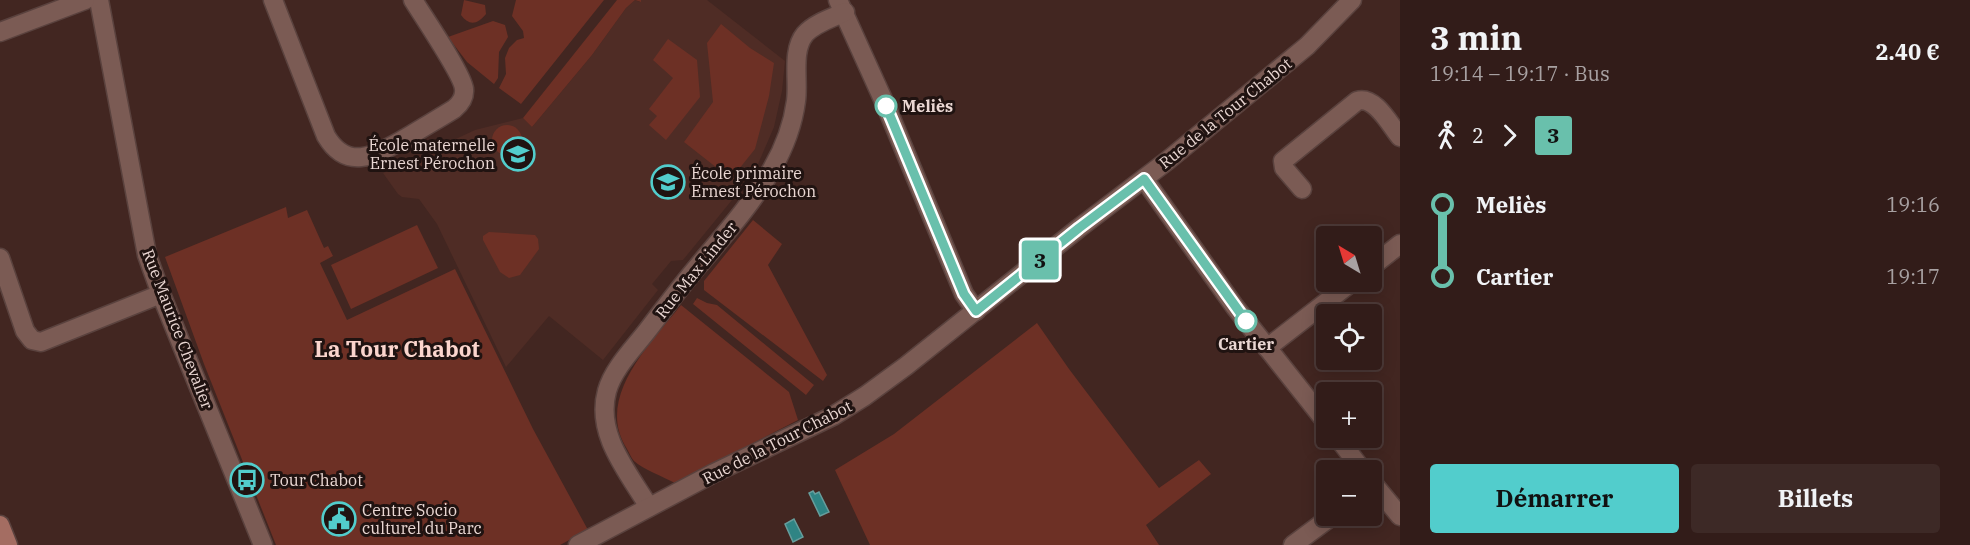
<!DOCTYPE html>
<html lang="fr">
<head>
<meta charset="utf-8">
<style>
	:root { --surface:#321c19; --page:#3d2926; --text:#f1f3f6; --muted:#a8a1a2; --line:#4d3a38; --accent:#52cdcc }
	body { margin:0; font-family:"IBM Plex Serif",serif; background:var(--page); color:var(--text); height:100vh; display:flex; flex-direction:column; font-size:22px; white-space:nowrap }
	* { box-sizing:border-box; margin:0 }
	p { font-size:20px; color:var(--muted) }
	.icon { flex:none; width:33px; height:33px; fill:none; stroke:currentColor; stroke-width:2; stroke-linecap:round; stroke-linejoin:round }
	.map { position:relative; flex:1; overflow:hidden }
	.panel { display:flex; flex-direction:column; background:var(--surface); width:570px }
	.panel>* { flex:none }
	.badge { padding:0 12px; border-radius:4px; font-size:21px; line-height:39px }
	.needle { width:39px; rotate:322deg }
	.tools { position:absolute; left:1316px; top:226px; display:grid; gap:12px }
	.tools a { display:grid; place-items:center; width:66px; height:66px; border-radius:6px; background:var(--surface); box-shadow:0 3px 15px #0003,0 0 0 2px var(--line); font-size:30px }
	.map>.badge { position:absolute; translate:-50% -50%; box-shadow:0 0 0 3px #fff }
	.legs { display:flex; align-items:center; gap:9px; height:66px; padding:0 30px; font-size:20px }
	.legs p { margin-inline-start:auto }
	.headline { display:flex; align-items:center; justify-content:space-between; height:102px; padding:0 30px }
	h1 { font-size:33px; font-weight:800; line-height:45px }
	.cta { display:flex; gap:12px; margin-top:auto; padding:12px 30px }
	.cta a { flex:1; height:69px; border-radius:6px; background:var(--accent); color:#111; font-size:24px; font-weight:800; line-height:69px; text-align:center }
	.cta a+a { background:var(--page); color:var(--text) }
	ul { padding:0 30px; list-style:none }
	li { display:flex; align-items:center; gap:21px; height:72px; font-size:22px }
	li i { display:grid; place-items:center; width:9px; height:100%; margin:0 8px; background:currentColor }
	li i::after { content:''; width:15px; height:15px; margin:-8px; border:4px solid; border-radius:50%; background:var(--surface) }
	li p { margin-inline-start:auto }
	li:first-child i { background:linear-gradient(#0000 50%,currentColor 0) }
	li:last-child i { background:linear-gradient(currentColor 50%,#0000 0) }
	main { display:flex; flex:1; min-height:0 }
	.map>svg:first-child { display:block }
	.built { fill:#4f2c25 }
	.green { fill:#6d3025 }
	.water { fill:#2f8484; stroke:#679d9c; stroke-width:1.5 }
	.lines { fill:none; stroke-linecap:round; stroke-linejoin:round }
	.minor-casing { stroke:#5a423e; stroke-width:21 }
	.major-casing { stroke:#5a423e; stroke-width:21 }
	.minor { stroke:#7b5b54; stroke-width:18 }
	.major { stroke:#a46d62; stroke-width:18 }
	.line-1-casing { stroke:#fff; stroke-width:14 }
	.line-1 { stroke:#69c0ac; stroke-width:9 }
	.stop-1-dot { fill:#fff; stroke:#69c0ac; stroke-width:3 }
	.labels { text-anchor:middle; stroke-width:6; stroke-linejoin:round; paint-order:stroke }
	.stop-label { font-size:16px; font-weight:bold; fill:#ead7d3; stroke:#201311; text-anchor:start }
	.street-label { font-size:16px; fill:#ead7d3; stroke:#201311 }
	.poi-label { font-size:16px; fill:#ead7d3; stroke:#201311; text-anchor:start }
	.district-label { font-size:22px; font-weight:bold; fill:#fbd5cd; stroke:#201311 }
</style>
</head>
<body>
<main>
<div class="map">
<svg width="1400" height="545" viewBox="0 0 1400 545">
	<rect width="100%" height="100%" fill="#422621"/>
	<path class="built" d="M635 0 640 2 641 0H707L785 61 782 91 774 127 758 164 732 200 683 260 671 261 662 272 652 284 658 290 603 360 549 316 506 367 437 224 419 199 402 197 398 194 383 173 475 130 523 118 532 127 592 55 626 8Z"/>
	<g class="green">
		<path d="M464 0 485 5 486 14C477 25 469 26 461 15Z"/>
		<path d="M516 0H604L521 104 499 88 506 74 505 58 509 48 517 40 524 38 523 31 512 16Z"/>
		<path d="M617 0H641V2L635 0 626 8 592 55 532 127 523 118Z"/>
		<path d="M493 21 505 25 508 37 499 52 498 78 494 84 467 62 448 37Z"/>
		<path d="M721 24 750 48 774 63 769 96 755 149 731 179 684 142 713 102 707 43Z"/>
		<path d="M668 39 697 60 700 97 666 140 649 125 657 116 649 109 673 78 653 60Z"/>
		<circle cx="507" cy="140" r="15"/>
		<path d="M286 207 288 218 307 210 324 248 328 246 333 256 320 263 347 320 455 269 533 429 588 530 560 545H276L204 364 165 257Z"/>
		<path d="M753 220 782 244 768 265 827 375 823 381 704 290V281Z"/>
		<path d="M417 225 438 268 351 309 331 265Z"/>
		<path d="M489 232 535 235 538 239 539 249 520 275 509 278 500 272 483 240V236Z"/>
		<path d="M697 298 707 303 717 305 814 385 806 395 693 304Z"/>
		<path d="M681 305 789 392 798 420 675 483C662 476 644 470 634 461 631 458 629 452 627 449 594 398 651 343 681 305Z"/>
		<path d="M1037 323 1069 369 1159 488 1199 460 1211 474 1146 525 1159 545H870L835 470 894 434Z"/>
	</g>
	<g class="water">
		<path d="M813 491 815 494 819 492 829 512 820 516 809 493Z"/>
		<path d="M794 519 803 537 793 542 785 524Z"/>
	</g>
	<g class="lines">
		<g class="minor-casing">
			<g id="minor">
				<path d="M99 0 147 255 161 294 263 545"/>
				<path d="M273 0 326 136C348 173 377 154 406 138 422 128 438 119 454 109 460 104 465 98 464 89 463 75 423 16 413 0"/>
				<path d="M838 0 886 106 964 294 976 311"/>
				<path d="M0 32 85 0"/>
				<path d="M1144 179 1235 307 1326 422"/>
				<path d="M1302 189 1284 168 1283 161 1357 101C1375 95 1390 125 1400 137"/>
				<path d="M0 258 25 331 32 340 41 342 161 294"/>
				<path d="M1371 267 1400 244"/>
				<path d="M1267 348 1352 282"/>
				<path d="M1338 438 1363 471"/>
				<path d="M1371 481 1400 516"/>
				<path d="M649 507C628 472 595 434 607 391 613 369 633 349 647 331 664 309 680 287 698 266 724 235 752 204 772 169 784 148 793 124 796 101 799 80 791 51 805 34 815 23 832 18 845 12"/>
				<path d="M578 545 714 473 833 416 865 396 906 366 1079 228 1167 161 1307 46 1352 0"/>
				<path d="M1293 545 1332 516"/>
			</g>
		</g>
		<g class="major-casing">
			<path id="major" d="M0 525 8 545"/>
		</g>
		<use href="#minor" class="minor"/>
		<use href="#major" class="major"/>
	</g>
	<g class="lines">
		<g class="line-1-casing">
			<path id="line-1" d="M886 106 964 294 976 311 1079 228 1144 179 1246 321"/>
		</g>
		<use href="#line-1" class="line-1"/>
	</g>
	<defs>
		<g id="school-ring" transform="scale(1.725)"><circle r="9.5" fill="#201311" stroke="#52cdcc" stroke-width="1.5"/><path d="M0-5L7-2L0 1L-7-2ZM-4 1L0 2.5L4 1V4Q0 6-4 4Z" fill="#52cdcc"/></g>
		<g id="bus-ring" transform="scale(1.725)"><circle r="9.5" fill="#201311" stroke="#52cdcc" stroke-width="1.5"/><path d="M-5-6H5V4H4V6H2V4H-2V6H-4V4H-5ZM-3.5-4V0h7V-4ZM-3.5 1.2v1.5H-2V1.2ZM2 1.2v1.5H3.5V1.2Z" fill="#52cdcc"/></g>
		<g id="civic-ring" transform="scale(1.725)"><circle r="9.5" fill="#201311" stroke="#52cdcc" stroke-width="1.5"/><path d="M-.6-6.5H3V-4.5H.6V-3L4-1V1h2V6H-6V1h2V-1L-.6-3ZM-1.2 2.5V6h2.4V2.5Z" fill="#52cdcc"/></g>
	</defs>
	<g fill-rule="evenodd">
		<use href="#school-ring" x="518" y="154"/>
		<use href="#school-ring" x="668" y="182"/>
		<use href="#bus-ring" x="247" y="480"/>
		<use href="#civic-ring" x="339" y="519"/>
	</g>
	<g class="stop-1-dot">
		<circle cx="886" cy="106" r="10"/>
		<circle cx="1246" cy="321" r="10"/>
	</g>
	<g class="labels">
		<g class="stop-label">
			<text x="902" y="112">Meliès</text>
			<text x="1246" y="350" text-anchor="middle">Cartier</text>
		</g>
		<g class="street-label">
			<text transform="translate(1225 113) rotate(-39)" y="6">Rue de la Tour Chabot</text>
			<text transform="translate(696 270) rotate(-51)" y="6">Rue Max Linder</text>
			<text transform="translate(178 329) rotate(69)" y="6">Rue Maurice Chevalier</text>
			<text transform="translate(777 442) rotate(-27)" y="6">Rue de la Tour Chabot</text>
		</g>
		<g class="poi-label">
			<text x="495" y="151" text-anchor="end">École maternelle<tspan x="495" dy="18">Ernest Pérochon</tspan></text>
			<text x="691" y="179">École primaire<tspan x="691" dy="18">Ernest Pérochon</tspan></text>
			<text x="270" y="486">Tour Chabot</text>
			<text x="362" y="516">Centre Socio<tspan x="362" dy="18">culturel du Parc</tspan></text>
		</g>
		<g class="district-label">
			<text x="397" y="357">La Tour Chabot</text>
		</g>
	</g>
</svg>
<div class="tools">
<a><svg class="needle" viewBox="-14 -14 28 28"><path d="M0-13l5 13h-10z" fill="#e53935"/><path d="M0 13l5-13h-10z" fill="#a8a1a2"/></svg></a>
<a><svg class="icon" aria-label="locate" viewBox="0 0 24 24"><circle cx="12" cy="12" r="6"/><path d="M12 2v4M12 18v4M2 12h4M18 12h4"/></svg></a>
<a>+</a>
<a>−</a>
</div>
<b class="badge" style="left:1040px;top:260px;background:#69c0ac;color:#111">3</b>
</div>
<section class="panel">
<div class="headline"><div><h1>3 min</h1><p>19:14 – 19:17 · Bus</p></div><b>2.40 €</b></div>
<div class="legs"><svg class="icon" aria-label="walk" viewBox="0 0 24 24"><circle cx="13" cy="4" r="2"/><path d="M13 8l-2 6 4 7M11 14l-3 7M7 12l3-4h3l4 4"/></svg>2<svg class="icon" aria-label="forward" viewBox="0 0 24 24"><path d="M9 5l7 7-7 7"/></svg><b class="badge" style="background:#69c0ac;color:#111">3</b></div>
<ul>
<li><i style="color:#69c0ac"></i><b>Meliès</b><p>19:16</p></li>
<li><i style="color:#69c0ac"></i><b>Cartier</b><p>19:17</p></li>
</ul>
<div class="cta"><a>Démarrer</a><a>Billets</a></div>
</section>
</main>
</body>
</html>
